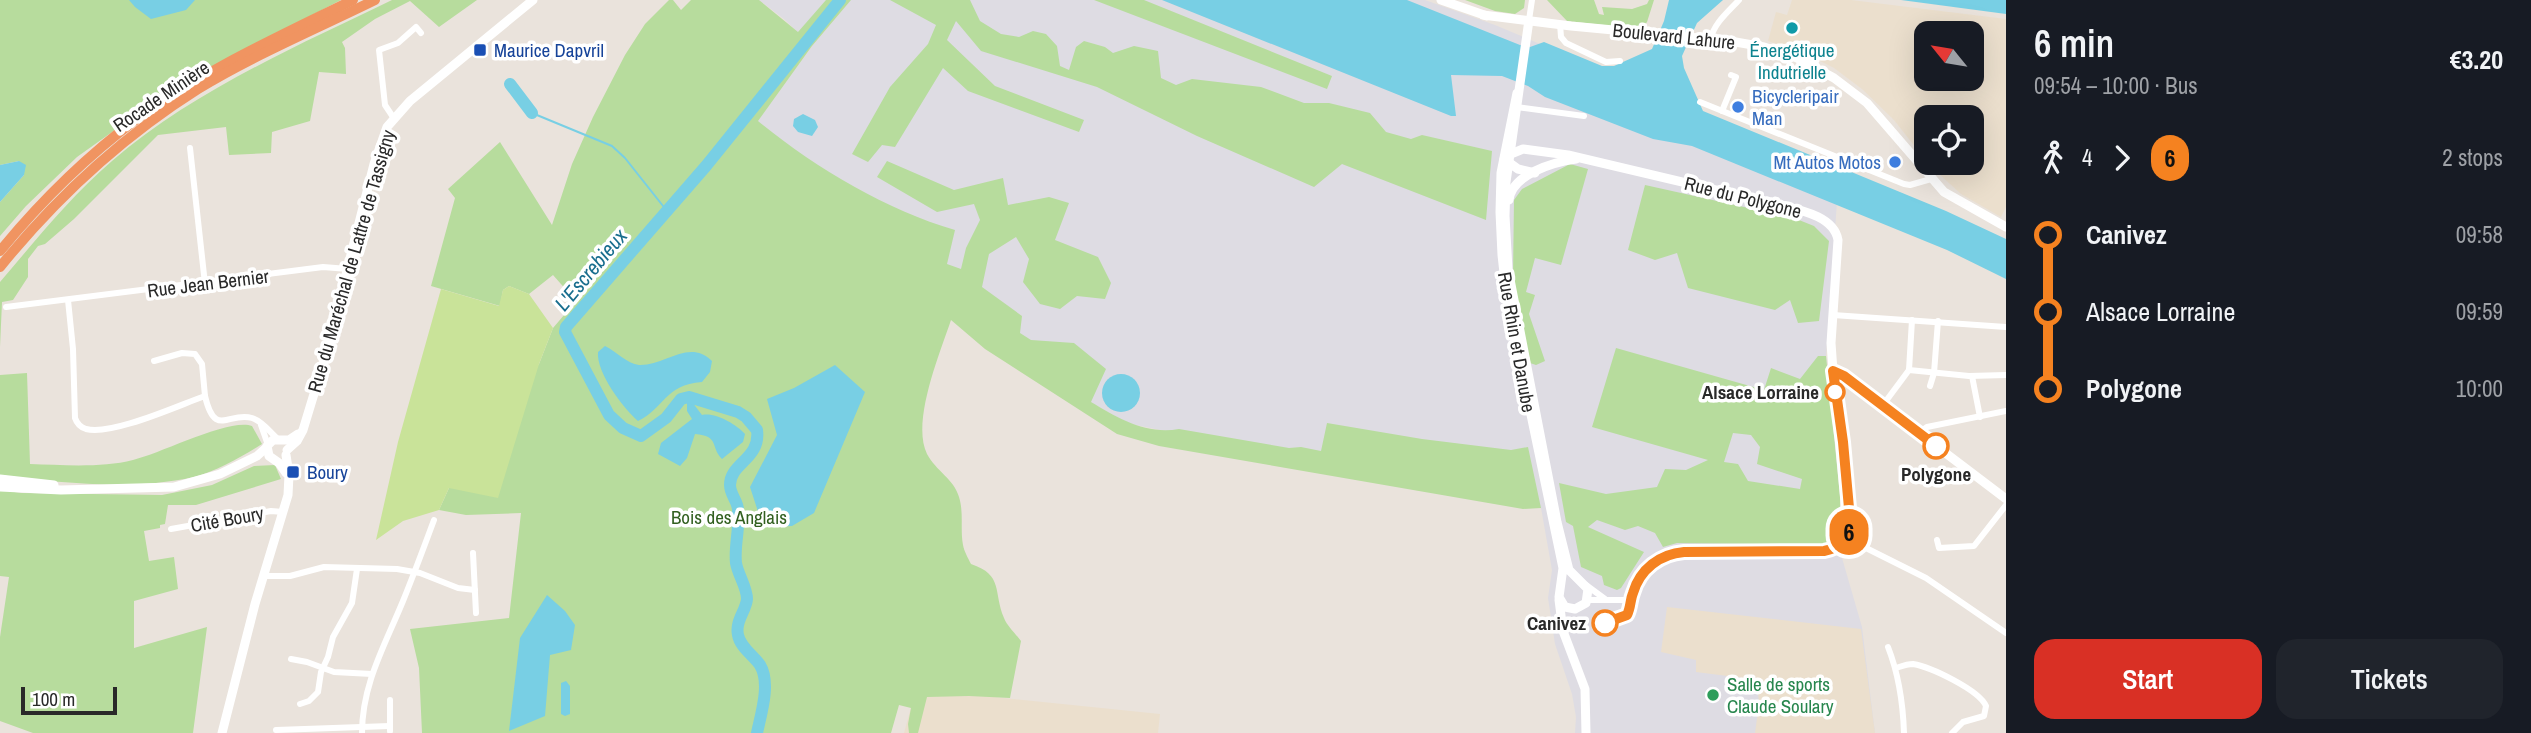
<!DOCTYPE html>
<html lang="en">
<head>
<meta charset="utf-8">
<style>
	:root { --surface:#171b24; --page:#20242c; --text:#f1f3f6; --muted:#9ea1a6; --accent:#d93025 }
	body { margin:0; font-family:"Archivo Narrow",sans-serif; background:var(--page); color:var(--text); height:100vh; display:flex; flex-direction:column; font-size:26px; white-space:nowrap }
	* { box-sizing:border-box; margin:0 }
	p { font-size:23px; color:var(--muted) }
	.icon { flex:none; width:38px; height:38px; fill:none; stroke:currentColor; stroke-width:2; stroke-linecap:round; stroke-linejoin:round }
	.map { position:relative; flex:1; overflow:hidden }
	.panel { display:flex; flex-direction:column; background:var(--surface); width:525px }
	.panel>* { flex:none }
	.badge { padding:0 14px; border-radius:23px; font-size:24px; line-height:46px }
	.needle { width:46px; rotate:300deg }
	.tools { position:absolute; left:1914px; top:21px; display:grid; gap:14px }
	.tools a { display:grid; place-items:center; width:70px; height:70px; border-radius:14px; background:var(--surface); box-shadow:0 7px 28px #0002; font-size:35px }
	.scale { position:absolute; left:21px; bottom:18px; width:96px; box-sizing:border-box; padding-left:7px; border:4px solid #292929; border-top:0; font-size:19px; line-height:24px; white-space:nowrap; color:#292929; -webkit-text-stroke:5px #fff; paint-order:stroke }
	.map>.badge { position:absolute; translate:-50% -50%; box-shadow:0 0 0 4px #fff }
	.legs { display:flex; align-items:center; gap:10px; height:77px; padding:0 28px; font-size:23px }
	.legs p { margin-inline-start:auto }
	.summary { display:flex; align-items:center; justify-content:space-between; height:119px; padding:0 28px }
	h1 { font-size:38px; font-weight:600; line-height:52px }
	.button { display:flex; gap:14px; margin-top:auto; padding:14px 28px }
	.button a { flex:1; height:80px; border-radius:21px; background:var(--accent); color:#fff; font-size:28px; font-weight:600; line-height:80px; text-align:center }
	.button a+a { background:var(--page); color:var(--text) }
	ul { padding:0 28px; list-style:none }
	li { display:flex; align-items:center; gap:24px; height:77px; font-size:26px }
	li i { display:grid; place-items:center; width:10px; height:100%; margin:0 9px; background:currentColor }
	li i::after { content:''; width:18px; height:18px; margin:-9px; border:5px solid; border-radius:50%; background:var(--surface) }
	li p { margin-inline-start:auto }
	li:first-child i { background:linear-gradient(#0000 50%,currentColor 0) }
	li:last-child i { background:linear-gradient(currentColor 50%,#0000 0) }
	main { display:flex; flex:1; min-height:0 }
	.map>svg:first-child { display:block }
	.industrial { fill:#dedce3 }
	.education { fill:#ebdfcd; fill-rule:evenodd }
	.green { fill:#b7dc9d; fill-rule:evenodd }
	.pitch { fill:#c9e399 }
	.water { fill:#78cfe4 }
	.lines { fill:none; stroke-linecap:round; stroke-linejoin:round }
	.stream { stroke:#78cfe4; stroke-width:2 }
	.river { stroke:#78cfe4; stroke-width:12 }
	.street { stroke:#fff; stroke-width:6 }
	.secondary { stroke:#fff; stroke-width:9 }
	.highway { stroke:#f09461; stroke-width:10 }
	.line-1-casing { stroke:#fff; stroke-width:16 }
	.line-1 { stroke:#f58220; stroke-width:10 }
	.culture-dot { fill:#0f9aa8; stroke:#fff; stroke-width:2.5 }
	.transit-dot { fill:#1a4fb4; stroke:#fff; stroke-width:2.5 }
	.shop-dot { fill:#3f7fe0; stroke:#fff; stroke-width:2.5 }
	.stop-1-dot { fill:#fff; stroke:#f58220; stroke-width:3.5 }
	.leisure-dot { fill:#2e9e5b; stroke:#fff; stroke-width:2.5 }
	.labels { text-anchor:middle; stroke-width:7; stroke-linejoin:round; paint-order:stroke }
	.street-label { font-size:19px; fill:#292929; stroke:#fff }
	.transit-label { font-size:19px; fill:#164399; stroke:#fff; text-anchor:start }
	.culture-label { font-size:19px; fill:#0d838f; stroke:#fff }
	.shop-label { font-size:19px; fill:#366cbe; stroke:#fff; text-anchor:start }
	.stop-label { font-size:19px; font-weight:bold; fill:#292929; stroke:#fff; text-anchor:end }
	.park-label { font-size:19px; fill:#326020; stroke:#fff }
	.leisure-label { font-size:19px; fill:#27864d; stroke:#fff; text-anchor:start }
	.water-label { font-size:21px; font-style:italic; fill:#196e8e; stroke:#fff }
</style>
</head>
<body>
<main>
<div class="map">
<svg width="2006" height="733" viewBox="0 0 2006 733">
	<rect width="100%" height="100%" fill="#eae3dc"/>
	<path class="industrial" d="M759 0H1425L1495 25 1674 100 1839 174 1826 356 1840 496V551L1862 627 1875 733H1575L1576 717 1572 694 1555 644 1548 598 1552 570 1541 508 1126 423 950 319 750 132 812 46 784 19Z"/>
	<g class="education">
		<path d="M1792 0H1851L2006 19V207L2001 217 1961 194 1927 163H1972V117H1927V162L1894 120 1862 89 1834 68 1808 55 1768 41 1776 12 1787 15ZM1927 33H1972V79H1927Z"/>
		<path d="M1667 607 1861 629 1875 733H1755L1759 704 1758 692 1751 679 1696 672V660L1661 652Z"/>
		<path d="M916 689 1160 714 1158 733H904Z"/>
	</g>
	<g class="green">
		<path d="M0 0H341L175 87 77 157 26 206 0 236V202L24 175 19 161 0 165Z"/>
		<path d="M392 0H477L439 27 410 1 375 19 342 42 345 48 346 74 319 72 310 121 272 132 271 153 229 155 226 127 158 135 74 219 45 244 38 246 28 259V277L13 300 2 302 0 347V282C36 240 70 197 112 161 193 91 297 46 392 0Z"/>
		<path d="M669 0H673L681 10 691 0H759L798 32 826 0H851L812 46 758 121C814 167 886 210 955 230L947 264 961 269 966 248 980 220 974 204 937 212 877 177 887 161 954 190 1003 178 1008 205 1049 197 1069 203 1055 240 1098 257 1111 283 1105 299 1077 296 1060 309 1040 304 1023 282 1029 259 1016 237 989 254 982 287 1022 316 1020 333 1031 340 1074 343 1106 369 1091 402C1118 418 1146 435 1179 429L1289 448 1301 447 1321 451 1327 423 1422 439 1511 450 1528 447 1541 508 1523 509 1159 446 1117 434 985 349 951 320C940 353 911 422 927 454 936 471 954 479 959 497 964 513 960 529 963 545 964 551 968 558 971 564 1004 575 993 592 1004 618 1007 626 1016 634 1021 641L1010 698 969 696 927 697 918 733H909L908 724 911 708 899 705 891 733H422L419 668 410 629 509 618 521 513 466 515 439 510 449 488 539 364 553 328 576 301 553 275 529 294 509 286 503 290 500 306 431 286 455 198 448 189 500 142 552 225 572 164 593 117 625 55 645 24Z"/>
		<path d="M890 0H970L980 21 1001 34 1019 37 1033 31 1046 34 1057 46 1060 66 1069 70 1076 47 1084 41 1105 47 1113 53 1134 46 1158 51 1161 78 1176 85 1192 79 1261 87 1304 103H1329L1370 113 1386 132 1411 139 1422 135 1492 151 1486 220 1342 164 1314 187 1197 136 1097 87 981 51 956 21 947 40 995 86 1084 120 1079 132 968 91 943 68 895 147 882 145 868 162 852 154 890 87 928 44 936 25Z"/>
		<path d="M1094 0H1144L1332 76 1327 89Z"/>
		<path d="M1465 0H1525L1524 8 1515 14 1495 11Z"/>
		<path d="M1547 0H1594L1599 14 1604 15 1602 7 1632 9 1647 4 1649 0H1654L1647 22 1641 29 1567 21Z"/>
		<path d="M1570 164 1588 169 1561 265 1535 258 1526 292 1535 295 1529 314 1545 361 1536 365 1530 363 1513 276 1514 200 1522 189Z"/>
		<path d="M1645 185 1794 218 1814 226 1829 241 1819 321 1798 323 1790 300 1775 310 1688 288 1677 253 1655 260 1628 250Z"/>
		<path d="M1616 348 1764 390 1771 368 1800 379 1818 356H1826L1840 496V536L1827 545 1677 543 1663 547 1655 533 1638 526 1625 530 1597 520 1588 527 1644 552 1621 588 1617 590 1604 585 1602 576 1581 567 1573 526 1566 522 1559 483 1606 494 1657 487 1665 469 1686 470 1708 460 1592 427ZM1733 433 1751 435 1760 447 1757 464 1802 479 1800 489 1748 481 1738 464 1724 462Z"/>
		<path d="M27 373 30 464C62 465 102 468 133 460 160 454 229 418 252 426L262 444C241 457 217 471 194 477 131 491 63 483 0 475V375Z"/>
		<path d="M275 465 281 479 196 505H168L165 524 160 525V528L144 531 149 561 174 557 178 589 134 601V648L207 627 193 733H33L0 721V637L9 577 0 576V490L22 493 162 495 212 485 254 466Z"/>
	</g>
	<path class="pitch" d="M509 286 529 294 553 328 539 364 498 498 449 488 439 510 403 521 376 540 398 442 441 289 499 306 503 290Z"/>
	<g class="water">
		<path d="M129 0H195L186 10 151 19 135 7Z"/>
		<path d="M1162 0H1407L1520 45 1530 47 1544 42 1602 66H1614L1652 49 1664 21 1669 0H1723L1697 23 1682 56 1684 68 1703 111 1946 211 2006 239V279L1947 250 1692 146 1653 139 1545 97 1528 86 1502 76 1451 75 1456 116H1451Z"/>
		<path d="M1901 0H2006V14Z"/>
		<path d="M803 114 815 120 818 127 812 136 798 132 793 126 794 119Z"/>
		<path d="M19 161 26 165 24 175 0 202V165Z"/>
		<path d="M605 346C616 351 627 364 639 365 665 366 689 338 712 361L710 372 702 382C664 385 665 408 638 421 623 408 596 372 598 352Z"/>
		<path d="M835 365 865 392 814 513 792 526 763 527 750 487 777 435 767 399 794 388Z"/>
		<circle cx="1121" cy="393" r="19"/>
		<path d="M692 402 702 415C715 412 736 424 745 434L743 442 722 459C710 447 720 436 695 434L687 458 680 466 658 454 661 443 692 419 687 411V403Z"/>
		<path d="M547 595 565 611 575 625 571 650 550 655 545 716 509 731 520 638Z"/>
		<path d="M566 681 570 686V714L565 716 561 714V683Z"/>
	</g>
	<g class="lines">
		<path class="stream" d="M532 113 612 146 625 158 667 211"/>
		<g class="river">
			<path d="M510 84 532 113"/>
			<path d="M757 733C761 714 771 683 760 665 753 655 740 647 738 635 735 621 746 611 747 599 747 587 738 575 736 563 734 546 740 528 738 510 738 501 730 495 730 485 730 463 761 459 757 430L746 417 738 412 689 397 681 399 666 418 641 436 623 428 609 415 565 332 566 327 706 166 840 0"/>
		</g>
		<g class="street">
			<path d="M1529 20 1532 0"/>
			<path d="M1560 24 1561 37 1566 43 1606 62 1620 61"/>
			<path d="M1711 39C1713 24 1729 11 1739 0"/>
			<path d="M1700 102 1904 184 1910 185 1931 179"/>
			<path d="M1516 107 1584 116"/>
			<path d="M1722 111 1736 77 1731 75"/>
			<path d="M393 117 385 105 379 50 398 43 416 27 421 33"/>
			<path d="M190 148 205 284"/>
			<path d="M68 300 73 349 75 418C77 424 80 427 86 429 112 436 179 405 205 396 215 439 229 411 252 418 264 422 270 433 279 440"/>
			<path d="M6 307 323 267 348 269"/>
			<path d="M1833 315 2006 327"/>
			<path d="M154 361 182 353 195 354 202 364 205 396"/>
			<path d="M1909 370 1969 376 2006 375"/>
			<path d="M1972 376 1980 417"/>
			<path d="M1930 386 1934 373 1938 321"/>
			<path d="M1883 405 1909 370 1912 320"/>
			<path d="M261 425 268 445"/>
			<path d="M1919 433 1927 427 2006 411"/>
			<path d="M171 529 271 511 283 512"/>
			<path d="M1846 538 1926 578 2006 633"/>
			<path d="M1937 540 1939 548 1974 546 2006 505"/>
			<path d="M473 553 476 613"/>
			<path d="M265 576H290L324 567 397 569 420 573 458 588 475 590"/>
			<path d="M1586 585 1605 599"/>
			<path d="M1587 600H1625L1631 594 1641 576 1651 564 1672 553 1824 551C1839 549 1848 539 1851 523L1843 442 1833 371"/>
			<path d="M1888 647C1899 675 1903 703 1904 733"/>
			<path d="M291 659 307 662 334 672 372 674"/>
			<path d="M1896 668C1902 666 1907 664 1913 664 1931 667 1979 690 1986 706L1984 716 1963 722 1952 733"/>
			<path d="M300 704 309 701 318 692 321 672 328 657 333 637 352 603 357 569"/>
			<path d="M276 730 390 726"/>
			<path d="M390 731V700"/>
			<path d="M362 733C362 684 385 645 403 601 414 574 424 547 434 520"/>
		</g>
		<g class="secondary">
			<path d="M1441 0 1487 16"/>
			<path d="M1483 15 1571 26 1730 41 1764 47 1797 58 1834 78 1867 103 1944 192 2006 227"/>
			<path d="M1517 93 1501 173 1500 212 1502 255 1507 300 1563 568 1559 597 1565 607 1575 609 1586 603 1588 589 1569 570 1557 522 1508 269 1505 216 1506 182 1529 20"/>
			<path d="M1506 156 1523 149 1568 155 1780 205C1800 210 1834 216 1838 240L1831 343 1833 371 1844 376 2006 499"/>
			<path d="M1504 159 1518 169 1535 173"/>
			<path d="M1509 200C1512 174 1554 162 1576 159"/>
			<path d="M287 450 297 441 303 430 324 361 374 164 387 127 410 101 533 0"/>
			<path d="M286 473 279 463 269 456 267 446 273 440H289L298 434"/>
			<path d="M0 479 54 485"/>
			<path d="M0 487 61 490 174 487 220 474 257 456 267 447"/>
			<path d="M1559 600 1563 631 1585 689 1586 733"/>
			<path d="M222 733 255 604 288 495 289 475 286 455"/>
		</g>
		<g class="highway">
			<path d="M0 251C41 201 87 156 138 118 205 70 280 36 353 0"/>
			<path d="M0 267C57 197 122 137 198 89 254 55 316 29 375 0"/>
		</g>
	</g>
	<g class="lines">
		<g class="line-1-casing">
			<path id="line-1" d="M1605 623 1627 615C1631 607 1630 600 1633 593 1640 569 1660 554 1684 552L1824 551C1841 548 1851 537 1850 519L1843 442 1833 371 1844 376 1936 446"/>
		</g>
		<use href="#line-1" class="line-1"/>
	</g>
	<circle class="culture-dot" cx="1792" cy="28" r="7"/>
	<g class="transit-dot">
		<rect x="473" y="43" width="14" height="14" rx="3.5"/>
		<rect x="286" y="465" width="14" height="14" rx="3.5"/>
	</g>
	<g class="shop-dot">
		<circle cx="1738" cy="107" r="7"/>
		<circle cx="1895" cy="162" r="7"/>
	</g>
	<g class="stop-1-dot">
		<circle cx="1835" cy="392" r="9"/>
		<circle cx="1936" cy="446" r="12"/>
		<circle cx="1605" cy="623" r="12"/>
	</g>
	<circle class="leisure-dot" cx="1713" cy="695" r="7"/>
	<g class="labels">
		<g class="street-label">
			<text transform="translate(1674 36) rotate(6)" y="7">Boulevard Lahure</text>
			<text transform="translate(161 96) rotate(-34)" y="7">Rocade Minière</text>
			<text transform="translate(1743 197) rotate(14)" y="7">Rue du Polygone</text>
			<text transform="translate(351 261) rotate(-74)" y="7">Rue du Maréchal de Lattre de Tassigny</text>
			<text transform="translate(208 283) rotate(-7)" y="7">Rue Jean Bernier</text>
			<text transform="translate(1517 342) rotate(80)" y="7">Rue Rhin et Danube</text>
			<text transform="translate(227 519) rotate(-10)" y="7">Cité Boury</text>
		</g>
		<g class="transit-label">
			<text x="494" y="57">Maurice Dapvril</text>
			<text x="307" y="479">Boury</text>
		</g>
		<g class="culture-label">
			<text x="1792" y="57">Énergétique<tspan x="1792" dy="22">Indutrielle</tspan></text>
		</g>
		<g class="shop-label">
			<text x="1752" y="103">Bicycleripair<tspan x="1752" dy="22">Man</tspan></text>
			<text x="1881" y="169" text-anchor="end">Mt Autos Motos</text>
		</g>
		<g class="stop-label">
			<text x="1819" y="399">Alsace Lorraine</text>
			<text x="1936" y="481" text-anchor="middle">Polygone</text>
			<text x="1586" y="630">Canivez</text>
		</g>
		<g class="park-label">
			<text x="729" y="524">Bois des Anglais</text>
		</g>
		<g class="leisure-label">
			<text x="1727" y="691">Salle de sports<tspan x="1727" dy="22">Claude Soulary</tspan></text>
		</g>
		<g class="water-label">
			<text transform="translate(591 270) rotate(-50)" y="7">L'Escrebieux</text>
		</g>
	</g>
</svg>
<div class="tools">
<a><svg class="needle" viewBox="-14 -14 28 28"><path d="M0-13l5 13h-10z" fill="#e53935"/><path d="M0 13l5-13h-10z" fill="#9ea1a6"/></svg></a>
<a><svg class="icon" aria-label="locate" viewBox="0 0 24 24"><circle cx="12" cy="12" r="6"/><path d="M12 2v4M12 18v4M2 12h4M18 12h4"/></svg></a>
</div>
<div class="scale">100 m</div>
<b class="badge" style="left:1849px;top:532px;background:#f58220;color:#111">6</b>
</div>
<section class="panel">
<div class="summary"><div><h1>6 min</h1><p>09:54 – 10:00 · Bus</p></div><b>€3.20</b></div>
<div class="legs"><svg class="icon" aria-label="walk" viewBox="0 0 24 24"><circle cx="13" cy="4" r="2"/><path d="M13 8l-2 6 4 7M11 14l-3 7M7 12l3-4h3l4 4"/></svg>4<svg class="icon" aria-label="forward" viewBox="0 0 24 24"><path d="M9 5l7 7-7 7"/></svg><b class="badge" style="background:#f58220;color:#111">6</b><p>2 stops</p></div>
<ul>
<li><i style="color:#f58220"></i><b>Canivez</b><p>09:58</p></li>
<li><i style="color:#f58220"></i><span>Alsace Lorraine</span><p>09:59</p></li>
<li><i style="color:#f58220"></i><b>Polygone</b><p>10:00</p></li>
</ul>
<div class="button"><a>Start</a><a>Tickets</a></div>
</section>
</main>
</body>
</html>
